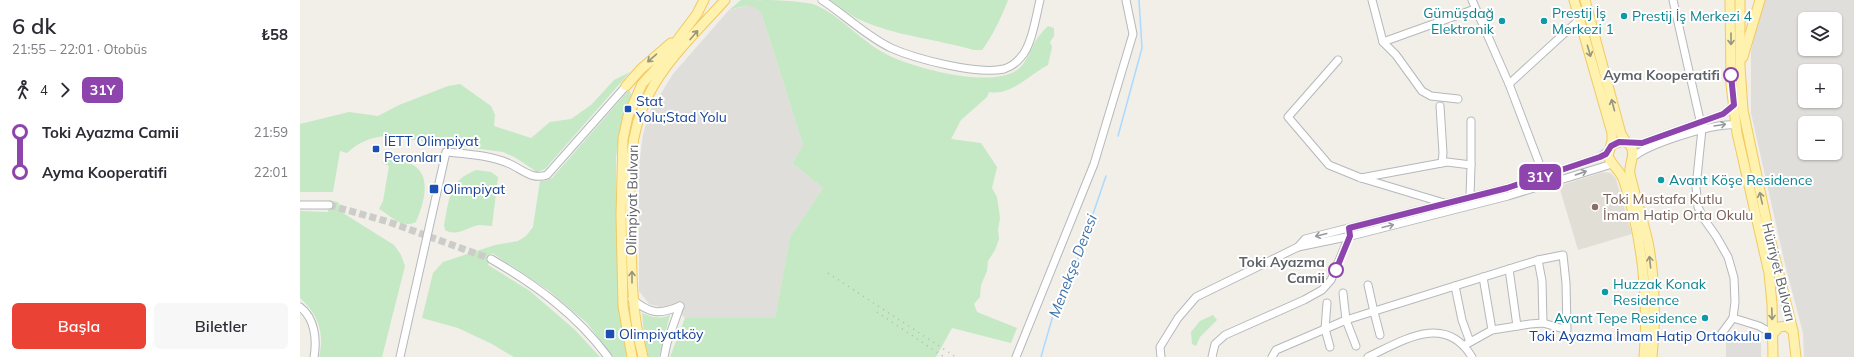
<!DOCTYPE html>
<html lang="tr">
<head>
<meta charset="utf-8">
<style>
	:root { --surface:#fff; --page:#f7f7f7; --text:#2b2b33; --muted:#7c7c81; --accent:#ea4335 }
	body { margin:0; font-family:Mulish,sans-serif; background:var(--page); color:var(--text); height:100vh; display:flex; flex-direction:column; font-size:15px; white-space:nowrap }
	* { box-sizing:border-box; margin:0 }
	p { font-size:13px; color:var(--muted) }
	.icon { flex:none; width:22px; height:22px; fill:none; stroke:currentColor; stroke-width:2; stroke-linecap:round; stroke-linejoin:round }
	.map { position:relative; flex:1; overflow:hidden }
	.sheet { display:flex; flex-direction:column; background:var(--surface); width:300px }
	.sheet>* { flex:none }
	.badge { padding:0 8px; border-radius:6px; font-size:14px; line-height:26px }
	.buttons { position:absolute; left:1498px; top:12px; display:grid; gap:8px }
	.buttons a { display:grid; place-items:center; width:44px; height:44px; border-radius:6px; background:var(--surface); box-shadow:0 1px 3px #0004; font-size:20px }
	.map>.badge { position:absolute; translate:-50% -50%; box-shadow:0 0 0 2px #fff }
	.legs { display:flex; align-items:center; gap:6px; height:44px; padding:0 12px; font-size:13px }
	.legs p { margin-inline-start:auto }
	.summary { display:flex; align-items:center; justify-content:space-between; height:68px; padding:0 12px }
	h1 { font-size:22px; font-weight:600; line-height:30px }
	.cta { display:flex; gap:8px; margin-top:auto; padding:8px 12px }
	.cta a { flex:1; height:46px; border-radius:6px; background:var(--accent); color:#fff; font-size:16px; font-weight:600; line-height:46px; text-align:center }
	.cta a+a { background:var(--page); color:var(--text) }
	ul { padding:0 12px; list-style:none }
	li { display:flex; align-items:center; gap:14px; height:40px; font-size:15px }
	li i { display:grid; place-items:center; width:6px; height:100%; margin:0 5px; background:currentColor }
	li i::after { content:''; width:10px; height:10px; margin:-5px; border:3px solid; border-radius:50%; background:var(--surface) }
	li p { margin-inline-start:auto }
	li:first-child i { background:linear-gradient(#0000 50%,currentColor 0) }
	li:last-child i { background:linear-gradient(currentColor 50%,#0000 0) }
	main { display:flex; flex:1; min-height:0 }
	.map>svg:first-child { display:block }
	.industrial { fill:#e0deda; fill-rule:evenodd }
	.education { fill:#e1ded6 }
	.green { fill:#c5e8c5 }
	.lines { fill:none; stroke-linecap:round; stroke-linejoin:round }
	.stream { stroke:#aadaff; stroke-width:1.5 }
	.minor-tunnel { stroke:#ccccc8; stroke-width:7; stroke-dasharray:7 3.5; stroke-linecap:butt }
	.minor-casing { stroke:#b5b8bc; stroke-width:9 }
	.major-casing { stroke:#f2c960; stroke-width:11 }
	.minor { stroke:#fff; stroke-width:7 }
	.major { stroke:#fff2af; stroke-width:9 }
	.rail { stroke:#b6b7b8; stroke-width:1.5; stroke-dasharray:1 5; stroke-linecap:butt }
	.oneway { stroke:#979581 }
	.oneway2 { stroke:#979a9d }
	.line-1-casing { stroke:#fff; stroke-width:9 }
	.line-1 { stroke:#8e44ad; stroke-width:6 }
	.culture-dot { fill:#0f9aa8; stroke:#fff; stroke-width:1.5 }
	.stop-1-dot { fill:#fff; stroke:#8e44ad; stroke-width:2 }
	.transit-dot { fill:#1a4fb4; stroke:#fff; stroke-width:1.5 }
	.education-dot { fill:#8d6e63; stroke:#fff; stroke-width:1.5 }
	.labels { text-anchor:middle; stroke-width:4; stroke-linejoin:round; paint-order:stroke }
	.culture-label { font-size:14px; fill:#0d838f; stroke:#fff; text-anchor:start }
	.stop-label { font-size:14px; font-weight:bold; fill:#5f6368; stroke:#fff; text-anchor:end }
	.transit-label { font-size:14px; fill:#164399; stroke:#fff; text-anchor:start }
	.education-label { font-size:14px; fill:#785e54; stroke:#fff; text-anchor:start }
	.street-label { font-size:14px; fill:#5f6368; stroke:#fff }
	.water-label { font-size:15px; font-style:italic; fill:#4174aa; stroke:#fff }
</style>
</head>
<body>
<main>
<section class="sheet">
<div class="summary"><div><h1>6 dk</h1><p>21:55 – 22:01 · Otobüs</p></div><b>₺58</b></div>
<div class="legs"><svg class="icon" aria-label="walk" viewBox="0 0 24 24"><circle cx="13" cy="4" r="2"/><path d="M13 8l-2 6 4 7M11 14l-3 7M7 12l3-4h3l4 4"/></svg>4<svg class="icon" aria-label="forward" viewBox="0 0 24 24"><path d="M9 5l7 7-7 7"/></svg><b class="badge" style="background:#8e44ad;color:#fff">31Y</b></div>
<ul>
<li><i style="color:#8e44ad"></i><b>Toki Ayazma Camii</b><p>21:59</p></li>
<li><i style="color:#8e44ad"></i><b>Ayma Kooperatifi</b><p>22:01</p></li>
</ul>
<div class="cta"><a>Başla</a><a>Biletler</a></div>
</section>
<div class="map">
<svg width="1554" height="357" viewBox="0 0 1554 357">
	<rect width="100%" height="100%" fill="#f1efe8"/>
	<g class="industrial">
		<path d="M1465 0H1554V357H1504L1503 333 1485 264 1451 113V52L1456 26ZM1505 19H1535V49H1505ZM1505 71H1535V101H1505ZM1505 123H1535V153H1505Z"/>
		<path d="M451 5 457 7 462 15 503 145 492 163 523 188 490 237 475 318H385L379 312 349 304 339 291V166L343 134 350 111 373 74 429 10Z"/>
		<rect x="1426" y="340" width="35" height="17"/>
	</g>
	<path class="education" d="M1303 172 1311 173 1316 179 1332 234 1278 250 1259 186Z"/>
	<g class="green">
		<path d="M441 0C464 0 491 0 513 4 541 15 559 40 586 54 613 68 690 89 717 70 726 64 729 52 735 42 738 36 743 31 748 26L754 28V36L750 42 752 47 748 65C729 75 711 96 689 92L687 97 661 120 651 139 681 143 697 167 692 188 697 197 700 218 698 230 699 239 695 250 688 261 687 271 681 285 680 297 674 304 677 312 717 328 711 343 652 328 636 357H370L385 318H475L490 237 523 188 492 163 503 145 462 15C453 1 444 6 429 10Z"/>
		<path d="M530 0H708C702 16 692 37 682 50H674C636 39 595 36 558 19 548 14 539 6 530 0Z"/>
		<path d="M330 72 245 169 237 172 216 158 203 152 85 136C69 138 59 142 47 153L40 151 33 192H0V124L49 112 78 116 99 105 148 86 160 84 191 106 195 115 194 126 231 138 250 122 271 119 291 105 314 80Z"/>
		<path d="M329 90 331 94 319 137 316 157V223L319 296 329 357H313L287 323 248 290 192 253 188 265 230 291 275 330 300 357H214L192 344 158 328 122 318 133 273 143 262 195 245 218 241 226 236 233 227 240 181H244L252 178Z"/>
		<path d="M87 160C132 159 130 190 116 222 100 229 92 216 79 209L83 201 89 166 82 163Z"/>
		<path d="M176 170 191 172 198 177 192 226C188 226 183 225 179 225 167 227 158 237 145 230L144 225C150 198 148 181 176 170Z"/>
		<path d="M29 200 38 202 43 213 94 245 101 255 105 266 82 357H19C25 333 18 314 0 298V211L28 212Z"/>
		<path d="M342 313C352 317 359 320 370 315L359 357H348L345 344Z"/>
		<path d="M913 315 917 320 900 337 896 346 892 344 891 332 900 321Z"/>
	</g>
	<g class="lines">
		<g class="stream">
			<path d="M818 136 842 48 839 0"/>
			<path d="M741 357 754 312 769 284 806 176"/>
		</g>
		<path class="minor-tunnel" d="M29 205 89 222 191 259"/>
		<g class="minor-casing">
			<g id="minor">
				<path d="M522 0C545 15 566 36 591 48 616 59 677 75 704 69 710 67 717 62 721 57 732 45 736 16 740 0"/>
				<path d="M1072 0 1083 42 1096 55 1122 91 1131 96 1158 99"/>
				<path d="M1172 0 1209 84 1244 176"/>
				<path d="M1373 0 1402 129 1396 187 1398 207 1404 219 1416 236 1428 257 1434 278 1435 302 1433 318 1419 337"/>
				<path d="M1083 42 1175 9"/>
				<path d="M1038 60 988 117 1029 165 1061 178 1144 203"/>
				<path d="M1209 84 1280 19"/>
				<path d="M1140 106 1143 153 1142 163"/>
				<path d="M1329 144 1342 143 1423 114 1434 105"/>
				<path d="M1332 158C1347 144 1416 122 1436 125"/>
				<path d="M1171 165V121"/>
				<path d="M1061 178 1147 162 1171 165 1170 197"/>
				<path d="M0 205H29"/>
				<path d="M998 247 1005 239 1207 188 1300 157 1309 150"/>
				<path d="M191 259C236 285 277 315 308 357"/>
				<path d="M1238 260 1242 281 1243 323"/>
				<path d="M1209 269 1217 326"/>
				<path d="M1183 277 1192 330"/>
				<path d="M1068 285 1074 312 1080 335"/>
				<path d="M1155 286 1162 320 1170 342"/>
				<path d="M1043 293 1046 320 1056 346"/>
				<path d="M332 299C350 314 360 315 380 306"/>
				<path d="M1027 303 1025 329 1030 347"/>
				<path d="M0 307C15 318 17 340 14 357"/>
				<path d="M1433 318 1459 326 1473 334"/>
				<path d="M100 357 146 152C167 154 190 155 210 164 223 170 232 180 247 175L326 86"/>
				<path d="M364 357 367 343 380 306"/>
				<path d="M716 357 794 164 833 34 826 0"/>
				<path d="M861 357 860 347 878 318 896 297 998 247 1051 236 1208 196 1312 164"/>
				<path d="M912 357 915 344 925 335 1004 300 1022 290 1031 280 1050 234"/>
				<path d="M972 357 976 350 1046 320 1238 260 1263 255 1266 283 1267 330 1243 323 1230 324 1192 330 1165 345"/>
				<path d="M1068 357C1104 340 1145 313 1172 357"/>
			</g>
		</g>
		<g class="major-casing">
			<g id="major">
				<path d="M1274 0 1312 133V141L1308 156C1312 166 1321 171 1324 181 1342 235 1349 301 1344 357"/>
				<path d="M1285 0 1321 134 1326 142"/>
				<path d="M1430 0 1431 85 1437 133 1469 273 1472 304 1473 357"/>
				<path d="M1440 0V66L1443 110 1470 238 1493 331 1496 357"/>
				<path d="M1443 57 1460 0"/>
				<path d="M326 86 341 69 371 43"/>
				<path d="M1311 146C1316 142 1325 139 1330 145 1337 154 1328 165 1330 174 1335 197 1343 219 1348 242 1355 278 1356 321 1352 357"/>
				<path d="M1473 334 1479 327 1487 326 1493 331"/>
				<path d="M332 357 323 306 321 215 323 139 328 116 342 84 354 71 397 14 404 0"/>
				<path d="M343 357C332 314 332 280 331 237 330 187 325 140 349 94 366 60 400 28 425 0"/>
			</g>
		</g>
		<use href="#minor" class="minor"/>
		<use href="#major" class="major"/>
		<g class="rail">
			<path d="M528 273 656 357"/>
			<path d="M577 312 644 357"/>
		</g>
	</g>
	<defs><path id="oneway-shaft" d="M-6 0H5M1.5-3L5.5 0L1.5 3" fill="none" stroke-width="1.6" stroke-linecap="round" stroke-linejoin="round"/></defs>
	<g class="oneway">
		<use href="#oneway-shaft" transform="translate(394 35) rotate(-49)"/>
		<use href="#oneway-shaft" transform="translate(1431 39) rotate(90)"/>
		<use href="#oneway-shaft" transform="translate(1289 51) rotate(74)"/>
		<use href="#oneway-shaft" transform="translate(352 58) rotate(139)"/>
		<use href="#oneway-shaft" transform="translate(1313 105) rotate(-105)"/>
		<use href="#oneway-shaft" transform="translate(1461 198) rotate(-103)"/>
		<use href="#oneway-shaft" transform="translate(1350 262) rotate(-96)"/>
		<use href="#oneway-shaft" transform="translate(332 277) rotate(-90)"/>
		<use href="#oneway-shaft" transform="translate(1472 314) rotate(88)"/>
	</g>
	<g class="oneway2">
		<use href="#oneway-shaft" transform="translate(1420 125) rotate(-9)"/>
		<use href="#oneway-shaft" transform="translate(1281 173) rotate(-19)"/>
		<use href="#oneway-shaft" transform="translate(1088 226) rotate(-14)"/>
		<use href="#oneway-shaft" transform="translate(1021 235) rotate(166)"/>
	</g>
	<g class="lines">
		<g class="line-1-casing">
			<path id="line-1" d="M1036 270 1050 236 1049 228 1207 188 1300 157 1306 154 1311 146 1319 142 1342 143 1423 114 1434 105 1431 75"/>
		</g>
		<use href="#line-1" class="line-1"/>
	</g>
	<g class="culture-dot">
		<circle cx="1324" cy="16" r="4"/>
		<circle cx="1202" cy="21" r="4"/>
		<circle cx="1244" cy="21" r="4"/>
		<circle cx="1361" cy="180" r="4"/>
		<circle cx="1305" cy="292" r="4"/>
		<circle cx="1405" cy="318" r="4"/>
	</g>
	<g class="stop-1-dot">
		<circle cx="1431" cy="75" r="7"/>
		<circle cx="1036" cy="270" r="7"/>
	</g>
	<g class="transit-dot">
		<rect x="324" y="105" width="8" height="8" rx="2"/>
		<rect x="72" y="145" width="8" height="8" rx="2"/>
		<rect x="129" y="184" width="10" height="10" rx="2"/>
		<rect x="305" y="329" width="10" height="10" rx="2"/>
		<rect x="1464" y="332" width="8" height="8" rx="2"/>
	</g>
	<circle class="education-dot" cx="1295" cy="207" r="4"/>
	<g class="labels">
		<g class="culture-label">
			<text x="1194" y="18" text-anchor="end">Gümüşdağ<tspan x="1194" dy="16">Elektronik</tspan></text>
			<text x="1252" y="18">Prestij İş<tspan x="1252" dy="16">Merkezi 1</tspan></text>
			<text x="1332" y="21">Prestij İş Merkezi 4</text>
			<text x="1369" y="185">Avant Köşe Residence</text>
			<text x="1313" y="289">Huzzak Konak<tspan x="1313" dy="16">Residence</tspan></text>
			<text x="1397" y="323" text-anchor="end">Avant Tepe Residence</text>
		</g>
		<g class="stop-label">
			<text x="1420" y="80">Ayma Kooperatifi</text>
			<text x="1025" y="267">Toki Ayazma<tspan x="1025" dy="16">Camii</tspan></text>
		</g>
		<g class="transit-label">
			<text x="336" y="106">Stat<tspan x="336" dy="16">Yolu;Stad Yolu</tspan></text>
			<text x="84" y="146">İETT Olimpiyat<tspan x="84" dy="16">Peronları</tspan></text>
			<text x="143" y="194">Olimpiyat</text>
			<text x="319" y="339">Olimpiyatköy</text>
			<text x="1460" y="341" text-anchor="end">Toki Ayazma İmam Hatip Ortaokulu</text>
		</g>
		<g class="education-label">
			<text x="1303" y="204">Toki Mustafa Kutlu<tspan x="1303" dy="16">İmam Hatip Orta Okulu</tspan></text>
		</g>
		<g class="street-label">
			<text transform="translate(332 200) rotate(-89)" y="5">Olimpiyat Bulvarı</text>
			<text transform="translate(1479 272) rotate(76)" y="5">Hürriyet Bulvarı</text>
		</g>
		<g class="water-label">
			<text transform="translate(773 266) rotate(-69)" y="5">Menekşe Deresi</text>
		</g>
	</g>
</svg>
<div class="buttons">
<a><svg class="icon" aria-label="layers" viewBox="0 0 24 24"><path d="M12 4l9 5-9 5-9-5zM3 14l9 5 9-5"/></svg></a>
<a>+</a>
<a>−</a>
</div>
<b class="badge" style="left:1240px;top:177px;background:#8e44ad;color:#fff">31Y</b>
</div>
</main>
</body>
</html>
